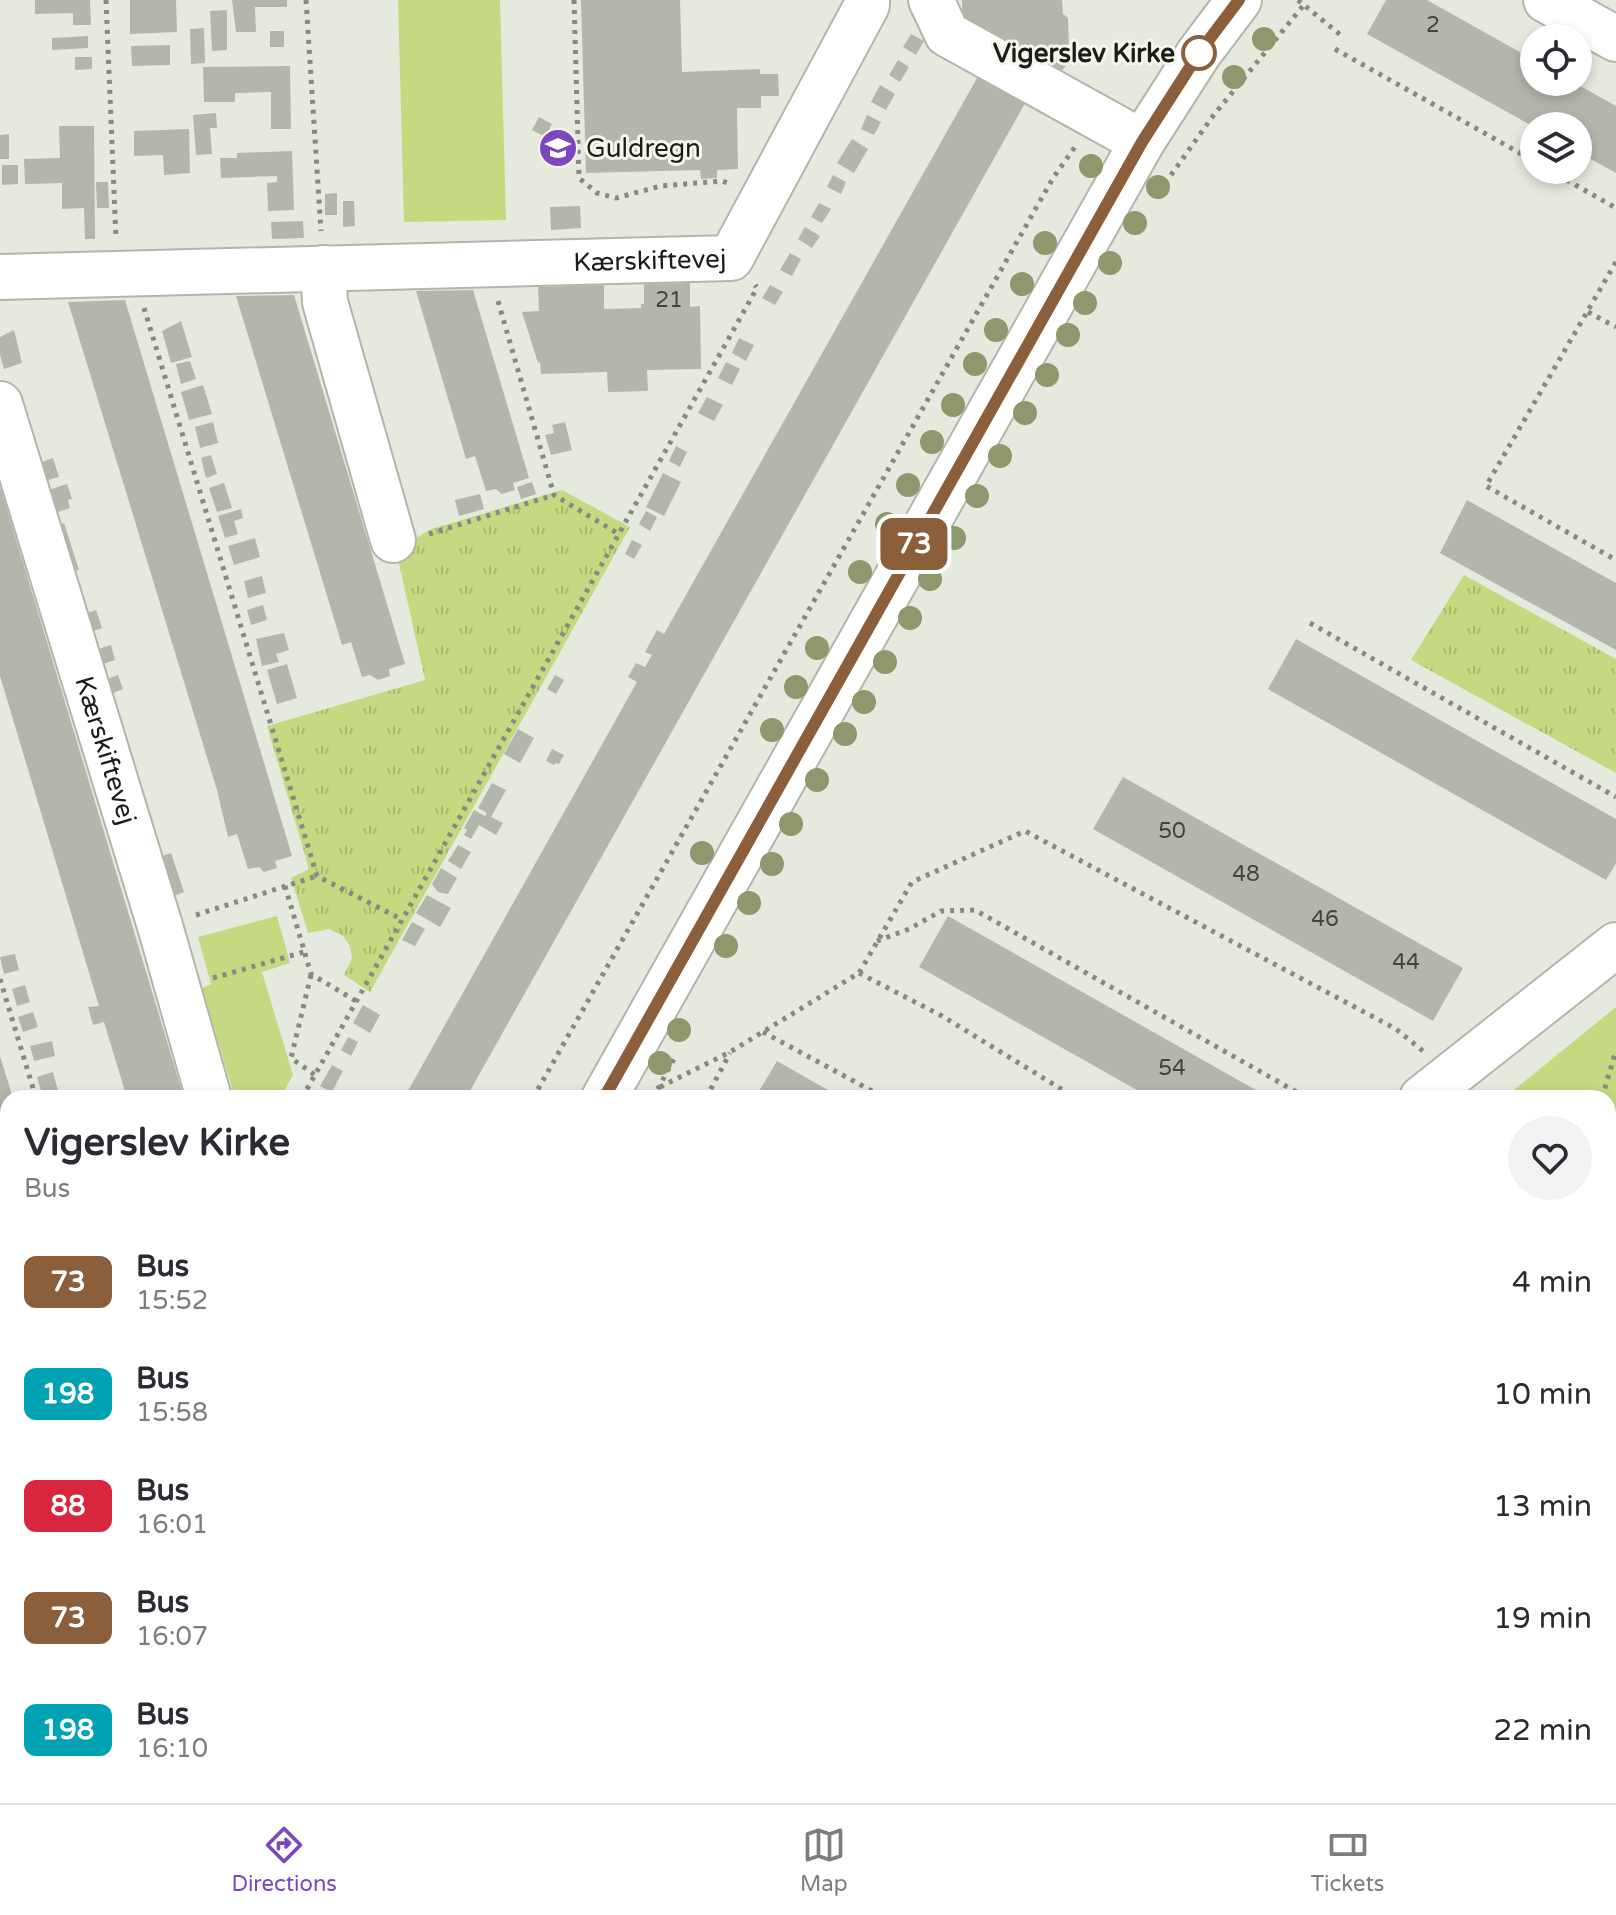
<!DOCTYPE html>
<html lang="en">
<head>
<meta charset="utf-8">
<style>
	:root { --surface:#fff; --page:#f2f2f3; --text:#2b2b33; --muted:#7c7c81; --line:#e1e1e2; --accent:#7a47bf }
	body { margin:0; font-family:"Varela Round",sans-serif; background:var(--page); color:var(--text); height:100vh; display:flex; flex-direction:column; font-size:30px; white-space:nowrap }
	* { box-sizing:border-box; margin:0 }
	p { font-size:26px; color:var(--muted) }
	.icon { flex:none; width:44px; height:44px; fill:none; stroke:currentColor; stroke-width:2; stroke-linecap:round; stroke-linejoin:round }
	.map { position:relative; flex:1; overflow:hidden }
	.details { position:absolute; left:0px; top:1090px; width:1616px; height:714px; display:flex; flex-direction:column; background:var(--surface); border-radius:24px 24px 0 0; box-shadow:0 4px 12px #0003 }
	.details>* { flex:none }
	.badge { padding:0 16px; border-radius:12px; font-size:28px; line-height:52px }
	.tools { position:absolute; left:1520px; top:24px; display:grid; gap:16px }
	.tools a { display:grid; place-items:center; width:72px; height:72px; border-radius:50%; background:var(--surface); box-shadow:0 4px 12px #0003; font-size:40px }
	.map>.badge { position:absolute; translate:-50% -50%; box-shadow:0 0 0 4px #fff }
	.round { display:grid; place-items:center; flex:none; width:84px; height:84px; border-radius:42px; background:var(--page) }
	.head { display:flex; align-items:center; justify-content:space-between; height:136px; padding:0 24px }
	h1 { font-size:38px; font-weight:700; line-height:60px }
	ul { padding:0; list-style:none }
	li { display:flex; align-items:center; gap:24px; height:112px; padding:0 24px }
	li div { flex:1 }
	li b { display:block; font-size:30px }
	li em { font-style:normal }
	li .badge { min-width:88px; font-weight:700; text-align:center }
	.tabs { display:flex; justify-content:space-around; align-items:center; height:112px; border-top:2px solid var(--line); background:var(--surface); font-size:22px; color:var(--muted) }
	.tabs a { display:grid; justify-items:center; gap:4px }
	.tabs .selected { color:var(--accent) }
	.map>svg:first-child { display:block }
	.grass { fill:url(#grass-tufts) }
	.park { fill:#c5d981 }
	.building { fill:#b3b7ab }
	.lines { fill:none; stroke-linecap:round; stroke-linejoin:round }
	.minor-casing { stroke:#b2b6aa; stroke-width:48 }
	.major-casing { stroke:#b2b6aa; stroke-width:48 }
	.path { stroke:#878a81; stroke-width:5; stroke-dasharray:4 6; stroke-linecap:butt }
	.minor { stroke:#fff; stroke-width:44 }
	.major { stroke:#fff; stroke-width:44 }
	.tree { fill:#8f976d }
	.line-casing { stroke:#fff; stroke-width:18 }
	.line { stroke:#8b5e3c; stroke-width:12 }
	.stop-dot { fill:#fff; stroke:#8b5e3c; stroke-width:4 }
	.labels { text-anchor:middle; stroke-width:6; stroke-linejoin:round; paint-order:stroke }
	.number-label { font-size:22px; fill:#42443e }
	.stop-label { font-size:26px; font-weight:bold; fill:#1c1d19; stroke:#f4f7eb; text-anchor:end }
	.poi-label { font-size:26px; fill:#1c1d19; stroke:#f4f7eb; text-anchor:start }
	.street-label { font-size:26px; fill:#1c1d19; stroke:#f4f7eb }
</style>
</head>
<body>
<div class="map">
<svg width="1616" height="1803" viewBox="0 0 1616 1803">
	<defs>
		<pattern id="grass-tufts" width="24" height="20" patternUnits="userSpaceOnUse" patternTransform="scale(2)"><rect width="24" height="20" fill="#c5d981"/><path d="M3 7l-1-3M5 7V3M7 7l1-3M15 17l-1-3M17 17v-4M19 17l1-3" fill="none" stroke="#a9ba6f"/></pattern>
	</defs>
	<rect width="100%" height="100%" fill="#e6eade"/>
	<g class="grass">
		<path d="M562 490 630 527 370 992 344 975 352 958 350 946 343 936 329 929 308 933 291 878 309 869 267 726 425 680 396 550 431 529Z"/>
		<path d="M1464 575 1616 659V773L1411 660Z"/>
	</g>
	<g class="park">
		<path d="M398 0H500L506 220 404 222Z"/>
		<path d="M277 916 290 963 262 972 293 1075 280 1098H235L202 988 211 984 198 937Z"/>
		<path d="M1616 1007V1427L1608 1433V1098H1504Z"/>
		<path d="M652 1796H1155L1147 1803H643Z"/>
	</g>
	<g class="building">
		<path d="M35 0H90L91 25H73V13L35 14Z"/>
		<path d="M130 0H176L177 32 130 34Z"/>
		<path d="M232 0H287V7H255L256 32H236Z"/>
		<path d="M581 0H680L682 72 760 69V74H778L779 96H761V108H737L738 169 717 170V178L701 179 700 170 586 173Z"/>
		<path d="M962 0H1062L1063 14 1068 18 1069 51H1058L1053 47 998 49 963 40Z"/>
		<path d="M1386 0H1427L1534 60V82H1573L1616 106V173L1578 152V126L1534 127 1367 34Z"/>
		<path d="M227 10V50L212 51 210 11Z"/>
		<path d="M204 28 205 63 191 64 190 29Z"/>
		<rect x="270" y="31" width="14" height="16"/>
		<path d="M911 34 924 41 916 55 903 47Z"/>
		<path d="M88 36V48L52 50V38Z"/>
		<path d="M170 45V65L132 66 131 46Z"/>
		<path d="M1053 54 1066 66 1049 85 1033 76Z"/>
		<path d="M75 57H92V69L75 70Z"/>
		<path d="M898 60 909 67 900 82 889 75Z"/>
		<path d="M290 66 291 129H271V92L235 93V102H204L203 67Z"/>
		<path d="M981 71 1028 98 466 1098H404L637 682 628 677 636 663 645 667 652 655 645 652 657 630 664 634Z"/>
		<path d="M880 85 895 94 886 110 871 102Z"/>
		<path d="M216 113 217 128H210L212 154 196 155 193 115Z"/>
		<path d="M867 115 881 122 874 135 861 129Z"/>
		<path d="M539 117 552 124 545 137 532 130Z"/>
		<path d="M59 126H94L95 239H85L84 208 62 209V183L25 184 24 159 60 158Z"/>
		<path d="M189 129 190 173 164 175 163 155 134 156V131Z"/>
		<path d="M9 134V159H0V135Z"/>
		<path d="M852 139 868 149 854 173 837 163Z"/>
		<path d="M292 151 294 210 268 211 267 183 277 182V176L221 178 220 158H237V153Z"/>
		<path d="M2 165H18V184L2 185Z"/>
		<path d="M833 175 846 182 841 194 827 187Z"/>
		<path d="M96 182H108L109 208H97Z"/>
		<path d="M337 193V215H325V194Z"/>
		<path d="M343 201H354L355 226 343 227Z"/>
		<path d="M819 203 831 209 822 223 811 217Z"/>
		<path d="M580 206 581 228 551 230 550 207Z"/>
		<path d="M303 221 304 238 272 239 271 222Z"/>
		<path d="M805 227 820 236 812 248 798 239Z"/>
		<path d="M790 253 801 259 792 276 780 270Z"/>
		<path d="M690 283V307L700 306 701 369 647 370 648 391 608 392 607 372 541 374 540 362 538 363 522 312 539 311 538 287 604 285V309L641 308V304H644V284Z"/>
		<path d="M770 285 783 292 775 305 762 298Z"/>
		<path d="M473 290 529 478 513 483 515 490 502 494 496 489 486 491 475 456 466 459 416 291Z"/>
		<path d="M294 295 405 664 389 669 390 676 378 680 370 675 362 677 351 642 342 645 236 296Z"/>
		<path d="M125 300 292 856 275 861 277 868 264 872 259 867 248 869 237 834 228 837 217 790 68 302Z"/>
		<path d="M181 321 192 357 171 363 162 331Z"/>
		<path d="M14 330 22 363 4 369 0 355V337Z"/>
		<path d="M739 338 754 345 746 361 732 353Z"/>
		<path d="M190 361 196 379 181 384 176 364Z"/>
		<path d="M726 362 740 369 732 385 718 378Z"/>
		<path d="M203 385 212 414 189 420 181 392Z"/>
		<path d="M707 397 723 405 714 421 698 413Z"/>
		<path d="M213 422 218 443 200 448 195 427Z"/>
		<path d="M565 422 572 450 551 455 545 435 554 433 552 425Z"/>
		<path d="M676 446 687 452 680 467 669 461Z"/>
		<path d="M211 455 217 474 206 478 201 458Z"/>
		<path d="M53 458 59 477 44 481 39 463Z"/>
		<path d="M663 473 681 482 664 516 646 507Z"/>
		<path d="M532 482 536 494 521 499 517 487Z"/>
		<path d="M224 483 232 508 217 512 209 488Z"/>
		<path d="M67 484 72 499 68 500 70 508 55 513 58 525 64 523 79 570 67 573 42 492Z"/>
		<path d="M0 489H1L184 1098H127L104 1022 93 1025 88 1007 99 1006 0 676Z"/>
		<path d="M480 494 484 509 459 516 455 500Z"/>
		<path d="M1467 500 1616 583V650L1440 553Z"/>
		<path d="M241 509 243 518 234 521 238 534 225 538 218 516Z"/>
		<path d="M646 511 657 517 650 531 639 524Z"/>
		<path d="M255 538 260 557 234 565 228 546Z"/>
		<path d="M632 540 642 545 634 559 625 554Z"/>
		<path d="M262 576 266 593 248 598 244 581Z"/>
		<path d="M263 605 267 620 251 625 247 610Z"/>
		<path d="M96 610 102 628 88 633 82 615Z"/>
		<path d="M284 633 289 650 276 654 279 662 262 666 256 639Z"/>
		<path d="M1296 639 1616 819V863L1606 880 1268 689Z"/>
		<path d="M111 645 115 660 100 665 95 650Z"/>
		<path d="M287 664 297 698 277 704 267 670Z"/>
		<path d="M118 675 123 689 106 696 101 681Z"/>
		<path d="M555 675 564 680 556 694 547 689Z"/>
		<path d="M518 729 534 738 520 763 504 754Z"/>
		<path d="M552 749 564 755 559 764 556 763 554 765 546 761Z"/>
		<path d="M1123 777 1463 968 1433 1021 1093 829Z"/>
		<path d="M492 783 506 790 491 817 503 823 496 835 479 825 471 839 464 835 467 830 464 828 474 810 485 816 487 813 478 808Z"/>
		<path d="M458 845 471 852 461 869 448 861Z"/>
		<path d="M171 853 184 892 166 899 153 859Z"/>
		<path d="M441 868 457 878 448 894 438 892 432 884Z"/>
		<path d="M427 895 451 908 440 927 416 913Z"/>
		<path d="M948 916 1270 1098H1151L919 967Z"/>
		<path d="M412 922 425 929 415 946 402 940Z"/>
		<path d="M15 954 19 970 4 974 0 957Z"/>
		<path d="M25 985 30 1002 17 1006 12 989Z"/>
		<path d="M363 1005 380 1015 370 1033 353 1023Z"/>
		<path d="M33 1012 38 1027 23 1032 18 1017Z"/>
		<path d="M348 1037 358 1042 351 1056 341 1050Z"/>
		<path d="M52 1041 55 1056 34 1061 30 1046Z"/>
		<path d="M0 1056 13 1098H8L7 1265 0 1241Z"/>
		<path d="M777 1061 842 1098H755Z"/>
		<path d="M332 1065 343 1071 332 1092 320 1086Z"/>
		<path d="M53 1072 60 1098H43L37 1077Z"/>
		<path d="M8 1445V1552H7L0 1528V1447Z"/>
		<path d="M1608 1558 1616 1568V1589L1608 1596Z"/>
		<path d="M1616 1639V1675L1614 1676 1608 1668V1645Z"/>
		<path d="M282 1796H339L353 1803H278Z"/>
		<path d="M1467 1796H1541L1544 1803H1469Z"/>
	</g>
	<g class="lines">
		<g class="minor-casing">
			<g id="minor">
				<path d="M931 0 947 34 1142 142"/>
				<path d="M1546 0 1616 39"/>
				<path d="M323 268 325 302 393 540"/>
				<path id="s1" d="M0 277 731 258 867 5V0"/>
				<path id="s2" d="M0 404 160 926 209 1098"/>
				<path d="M604 1098 1142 142 1199 53 1239 0"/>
				<path d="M1422 1098 1616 945"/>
				<path d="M1608 1481 1616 1475"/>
				<path d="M0 1592 8 1589"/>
				<path d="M1366 1796 1369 1803"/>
				<path d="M1576 1796 1579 1803"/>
				<path d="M211 1803 215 1796"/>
				<path d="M1223 1803 1232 1796"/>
			</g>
		</g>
		<g class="major-casing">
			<g id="major">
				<path d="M0 1729 8 1753"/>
				<path d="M22 1796 25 1803"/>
			</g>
		</g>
		<g class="path">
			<path d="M106 0 116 239"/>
			<path d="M306 0 321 231"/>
			<path d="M574 0 579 178 597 193 616 198 661 186 722 181 728 183"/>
			<path d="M1298 0 1343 37"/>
			<path d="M1335 49 1534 161"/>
			<path d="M1549 170 1616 208"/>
			<path d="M1171 175 1213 116 1303 6"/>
			<path d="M1616 262 1486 486 1616 560"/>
			<path d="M498 301 554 495 619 534"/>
			<path d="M144 308 317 876 401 919"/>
			<path d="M1588 312 1616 327"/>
			<path d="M429 534 554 495"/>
			<path d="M1310 623 1616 797"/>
			<path d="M285 886 311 974 356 1001"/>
			<path d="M196 915 317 876"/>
			<path d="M877 941 909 929 941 911 975 910 1307 1098"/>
			<path d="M859 973 942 1016 1076 1098"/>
			<path d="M311 975 291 1058 315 1075"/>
			<path d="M213 978 304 952"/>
			<path d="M0 979 36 1098"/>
			<path d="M763 1032 885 1098"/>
			<path d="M660 1087 730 1052 859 973 912 882 1025 831 1396 1029 1423 1051"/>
			<path d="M302 1098 757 288 755 285"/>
			<path d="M533 1098 1053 178 1075 147"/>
			<path d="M653 1098 676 1055"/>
			<path d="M706 1098 730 1053"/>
			<path d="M1602 1098 1616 1050"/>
			<path d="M1608 1192 1616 1182"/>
			<path d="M1608 1213 1616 1203"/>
			<path d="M684 1796 690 1803"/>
			<path d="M139 1803 142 1796"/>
			<path d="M658 1803 667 1796"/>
			<path d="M1170 1803 1178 1796"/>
		</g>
		<use href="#minor" class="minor"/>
		<use href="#major" class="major"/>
	</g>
	<g class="tree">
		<circle cx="1264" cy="39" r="12"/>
		<circle cx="1234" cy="77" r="12"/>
		<circle cx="1091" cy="166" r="12"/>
		<circle cx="1158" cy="187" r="12"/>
		<circle cx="1135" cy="223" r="12"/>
		<circle cx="1045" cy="243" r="12"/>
		<circle cx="1110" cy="263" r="12"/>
		<circle cx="1022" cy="284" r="12"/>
		<circle cx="1085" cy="303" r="12"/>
		<circle cx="996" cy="330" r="12"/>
		<circle cx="1068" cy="335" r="12"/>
		<circle cx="975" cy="364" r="12"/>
		<circle cx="1047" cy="375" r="12"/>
		<circle cx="953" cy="405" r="12"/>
		<circle cx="1025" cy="413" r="12"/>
		<circle cx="932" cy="442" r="12"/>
		<circle cx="1000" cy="456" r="12"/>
		<circle cx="908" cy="485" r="12"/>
		<circle cx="977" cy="496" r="12"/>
		<circle cx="887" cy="524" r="12"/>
		<circle cx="954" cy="538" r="12"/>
		<circle cx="860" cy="572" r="12"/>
		<circle cx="930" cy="579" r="12"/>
		<circle cx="910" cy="618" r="12"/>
		<circle cx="817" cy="648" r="12"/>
		<circle cx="885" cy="662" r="12"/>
		<circle cx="796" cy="687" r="12"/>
		<circle cx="864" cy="702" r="12"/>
		<circle cx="772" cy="730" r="12"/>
		<circle cx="845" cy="734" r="12"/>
		<circle cx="817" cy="780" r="12"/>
		<circle cx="791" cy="824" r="12"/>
		<circle cx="702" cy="853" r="12"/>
		<circle cx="772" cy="864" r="12"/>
		<circle cx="749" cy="903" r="12"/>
		<circle cx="726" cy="946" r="12"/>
		<circle cx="679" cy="1030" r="12"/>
		<circle cx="660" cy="1063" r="12"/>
	</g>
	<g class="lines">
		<g class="line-casing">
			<path id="line" d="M604 1098 1142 142 1199 53 1239 0"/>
		</g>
		<use href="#line" class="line"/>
	</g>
	<defs>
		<g id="school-disc" transform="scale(2)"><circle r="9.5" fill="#7a47bf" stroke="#f4f7eb"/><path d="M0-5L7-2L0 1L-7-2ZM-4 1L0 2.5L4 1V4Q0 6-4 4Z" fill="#fff"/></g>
	</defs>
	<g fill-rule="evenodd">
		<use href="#school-disc" x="558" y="148"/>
	</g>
	<circle class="stop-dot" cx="1199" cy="53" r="16"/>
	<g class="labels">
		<g class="number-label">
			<text x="1433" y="32">2</text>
			<text x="669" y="307">21</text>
			<text x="1172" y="838">50</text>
			<text x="1246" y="881">48</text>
			<text x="1325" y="926">46</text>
			<text x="1406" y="969">44</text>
			<text x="1172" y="1075">54</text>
		</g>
		<g class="stop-label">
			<text x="1175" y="62">Vigerslev Kirke</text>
		</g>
		<g class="poi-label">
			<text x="586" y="157">Guldregn</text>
		</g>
		<g class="street-label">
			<text dy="9" stroke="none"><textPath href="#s1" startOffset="650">Kærskiftevej</textPath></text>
			<text dy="9" stroke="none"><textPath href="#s2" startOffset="362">Kærskiftevej</textPath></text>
		</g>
	</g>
</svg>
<div class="tools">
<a><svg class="icon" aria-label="locate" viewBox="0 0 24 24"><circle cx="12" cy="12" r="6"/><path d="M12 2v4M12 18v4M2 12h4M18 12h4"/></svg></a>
<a><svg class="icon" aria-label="layers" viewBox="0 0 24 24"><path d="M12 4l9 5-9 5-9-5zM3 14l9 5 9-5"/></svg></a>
</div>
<b class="badge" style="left:914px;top:544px;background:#8b5e3c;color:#fff">73</b>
<section class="details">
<div class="head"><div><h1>Vigerslev Kirke</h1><p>Bus</p></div><a class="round"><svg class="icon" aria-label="heart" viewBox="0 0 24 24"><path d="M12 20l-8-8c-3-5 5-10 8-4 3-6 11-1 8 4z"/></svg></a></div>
<ul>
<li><span class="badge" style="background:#8b5e3c;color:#fff">73</span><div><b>Bus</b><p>15:52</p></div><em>4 min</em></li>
<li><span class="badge" style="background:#00a3b4;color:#fff">198</span><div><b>Bus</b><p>15:58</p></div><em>10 min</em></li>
<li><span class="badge" style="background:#d7263d;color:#fff">88</span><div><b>Bus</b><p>16:01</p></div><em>13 min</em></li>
<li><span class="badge" style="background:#8b5e3c;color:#fff">73</span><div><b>Bus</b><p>16:07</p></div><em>19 min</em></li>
<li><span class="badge" style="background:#00a3b4;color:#fff">198</span><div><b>Bus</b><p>16:10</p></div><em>22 min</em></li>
</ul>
</section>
</div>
<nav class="tabs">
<a class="selected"><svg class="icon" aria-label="directions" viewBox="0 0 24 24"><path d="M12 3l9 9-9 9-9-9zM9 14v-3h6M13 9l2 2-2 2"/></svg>Directions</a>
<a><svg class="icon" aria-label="map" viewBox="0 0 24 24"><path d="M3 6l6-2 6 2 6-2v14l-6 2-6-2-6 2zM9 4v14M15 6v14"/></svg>Map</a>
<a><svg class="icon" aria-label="tickets" viewBox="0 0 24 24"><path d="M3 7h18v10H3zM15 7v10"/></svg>Tickets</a>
</nav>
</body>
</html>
